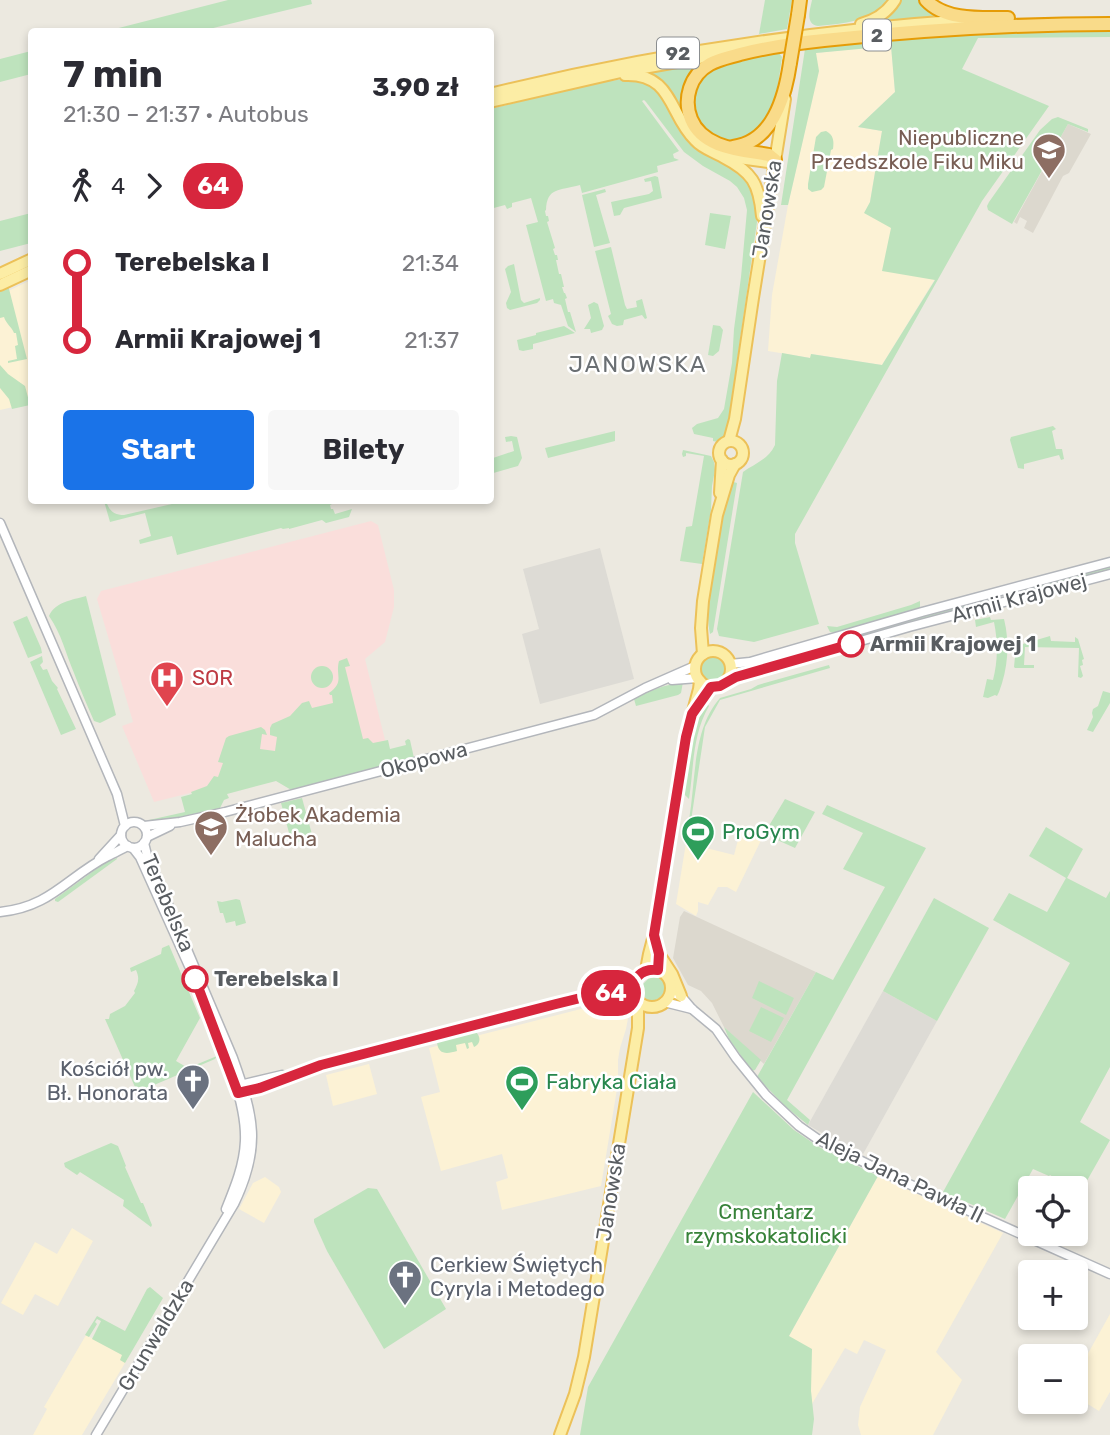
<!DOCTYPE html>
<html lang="pl">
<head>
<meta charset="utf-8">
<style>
	:root { --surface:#fff; --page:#f7f7f7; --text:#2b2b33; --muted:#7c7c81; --accent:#1a73e8 }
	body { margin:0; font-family:Rubik,sans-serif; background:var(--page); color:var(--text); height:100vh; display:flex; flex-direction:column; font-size:26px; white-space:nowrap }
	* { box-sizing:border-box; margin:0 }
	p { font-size:23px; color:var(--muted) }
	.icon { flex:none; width:38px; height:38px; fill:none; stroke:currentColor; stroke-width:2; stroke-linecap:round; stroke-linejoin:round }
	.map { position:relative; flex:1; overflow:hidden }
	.sheet { position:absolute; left:28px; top:28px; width:466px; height:476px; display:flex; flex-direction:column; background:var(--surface); border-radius:7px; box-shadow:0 4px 10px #0003 }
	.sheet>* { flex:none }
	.badge { padding:0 14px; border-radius:23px; font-size:24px; line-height:46px }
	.fabs { position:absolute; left:1018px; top:1176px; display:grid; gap:14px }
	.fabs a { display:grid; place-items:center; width:70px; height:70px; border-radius:7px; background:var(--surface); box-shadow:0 4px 10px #0003; font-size:35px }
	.map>.badge { position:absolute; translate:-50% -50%; box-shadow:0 0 0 4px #fff }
	.legs { display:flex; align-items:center; gap:10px; height:77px; padding:0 35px; font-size:23px }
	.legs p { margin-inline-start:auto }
	.head { display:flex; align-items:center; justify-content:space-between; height:119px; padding:0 35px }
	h1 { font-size:38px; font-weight:700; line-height:52px }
	.button { display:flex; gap:14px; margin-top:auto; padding:14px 35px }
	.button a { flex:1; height:80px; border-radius:7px; background:var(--accent); color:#fff; font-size:28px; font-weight:700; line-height:80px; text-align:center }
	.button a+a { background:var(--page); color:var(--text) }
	ul { padding:0 35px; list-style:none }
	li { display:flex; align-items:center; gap:24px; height:77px; font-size:26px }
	li i { display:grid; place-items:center; width:10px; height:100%; margin:0 9px; background:currentColor }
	li i::after { content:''; width:18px; height:18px; margin:-9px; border:5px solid; border-radius:50%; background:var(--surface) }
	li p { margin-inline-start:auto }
	li:first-child i { background:linear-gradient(#0000 50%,currentColor 0) }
	li:last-child i { background:linear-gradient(currentColor 50%,#0000 0) }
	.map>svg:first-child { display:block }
	.commercial { fill:#fcf2d5 }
	.industrial { fill:#dddbd5 }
	.education { fill:#dcd8ce }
	.medical { fill:#fadedb }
	.green { fill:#bee3bd }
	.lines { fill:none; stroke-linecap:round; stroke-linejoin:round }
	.minor-casing { stroke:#b3b6bb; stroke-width:11 }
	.major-casing { stroke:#ecc159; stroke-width:14 }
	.highway-casing { stroke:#e59c07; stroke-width:16 }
	.minor { stroke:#fff; stroke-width:8 }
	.major { stroke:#fceda5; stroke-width:10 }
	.highway { stroke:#f9db8a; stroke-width:12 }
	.highway-bridge-casing { stroke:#e59c07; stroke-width:16; stroke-linecap:butt }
	.highway-bridge { stroke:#f9db8a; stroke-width:12 }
	.line-1-casing { stroke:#fff; stroke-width:16 }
	.line-1 { stroke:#d7263d; stroke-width:10 }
	.stop-1-dot { fill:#fff; stroke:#d7263d; stroke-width:3.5 }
	.labels { text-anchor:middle; stroke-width:5; stroke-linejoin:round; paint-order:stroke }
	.shield { fill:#fff; stroke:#8b8e90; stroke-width:2 }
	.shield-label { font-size:19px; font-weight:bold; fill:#595d61 }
	.education-label { font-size:21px; fill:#785e54; stroke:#fff; text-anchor:end }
	.street-label { font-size:21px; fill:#595d61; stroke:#fff }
	.stop-label { font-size:21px; font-weight:bold; fill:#595d61; stroke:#fff; text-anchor:start }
	.health-label { font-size:21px; fill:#be3a42; stroke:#fff; text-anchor:start }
	.leisure-label { font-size:21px; fill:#27864d; stroke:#fff; text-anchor:start }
	.worship-label { font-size:21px; fill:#5b616d; stroke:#fff; text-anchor:end }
	.park-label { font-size:21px; fill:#378239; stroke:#fff }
	.neighbourhood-label { font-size:23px; letter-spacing:2px; fill:#6a6f73; stroke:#fff }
</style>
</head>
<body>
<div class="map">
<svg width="1110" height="1435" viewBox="0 0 1110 1435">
	<rect width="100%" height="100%" fill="#ece9e0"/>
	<g class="commercial">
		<path d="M891 45 895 92 858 127 882 131 870 202 935 279 882 365 812 354 811 358 768 351 772 295 788 205 809 112 816 53Z"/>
		<path d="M31 280V403L0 410V295Z"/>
		<path d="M742 825 764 834 736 892 727 887H718L708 905 698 902V911L696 916 676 904 686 843 734 855Z"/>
		<path d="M608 1002H618L623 1003 629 1013 626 1029 620 1048 618 1060V1083L601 1186 502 1210 496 1182 508 1178 502 1154 441 1171 421 1097 440 1092 429 1048Z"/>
		<path d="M369 1064 377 1094 333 1106 326 1075Z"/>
		<path d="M878 1176 1003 1233 936 1352 962 1380 933 1435H861L858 1425 860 1407 886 1350 864 1340 857 1354 845 1348 812 1404 811 1391 789 1336Z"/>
		<path d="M265 1177 279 1187 281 1192 264 1223 239 1209 253 1183Z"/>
		<path d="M72 1228 93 1241 58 1306 35 1294 23 1315 1 1303 35 1242 57 1254Z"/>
		<path d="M1110 1314V1392L1099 1411 1076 1397V1375Z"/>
		<path d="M86 1335 128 1358 82 1435H33L47 1409 44 1407Z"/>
	</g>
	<g class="industrial">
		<path d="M600 548 634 679 540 704 522 634 539 629 523 569Z"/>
		<path d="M883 991 937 1021 862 1156 808 1125Z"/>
	</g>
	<g class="education">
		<path d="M1068 124 1091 134 1069 173 1063 176 1033 233 1024 228 1027 221 1020 217 1017 224 1014 222Z"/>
		<path d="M684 911 816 972 764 1064 724 1027 712 1003 701 991 688 985 673 958 680 917Z"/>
	</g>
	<path class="medical" d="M371 521 378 525 394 590V607L385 642 365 659 386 744 154 802 122 726 133 722 97 599 101 591Z"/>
	<g class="green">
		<path d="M228 0H311L312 4 201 31H107Z"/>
		<path d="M765 0H792L787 29 759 34Z"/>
		<path d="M812 0H887C870 23 844 23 818 26 805 24 810 10 812 0Z"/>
		<path d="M898 0H921L947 18 876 24Z"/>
		<path d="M1110 27V37L978 38 962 69 1049 106 982 201 795 534V543L819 624 754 642 719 636 717 629 743 472C754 464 769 459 775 445L777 381 782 353 810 358 811 354 882 365 935 280 882 271 891 228 864 213 870 202 882 131 858 127 895 92 891 46 816 53 819 71 788 205H781L805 49 1001 30Z"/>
		<path d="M31 51V74L0 82V59Z"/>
		<path d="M779 53 782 57C779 78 777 101 766 120 760 130 752 136 741 139 703 150 678 99 707 73 723 59 758 56 779 53Z"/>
		<path d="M711 59 689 81 698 139 671 93 638 71Z"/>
		<path d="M625 79 645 82 654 87 750 181 758 213 757 222 727 431C724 439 722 443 713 441V438L694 434 692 428 697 424 718 418 724 409 732 363 734 329 741 277 747 210 744 198 737 187 730 181 703 166 684 152 646 102 644 100 642 101 679 151 673 154 674 158 679 160 657 166 658 172 582 193 580 185C559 191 547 187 546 210L545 211 546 216H548L549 221 547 222 555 248 553 249 555 255H557L558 260H556L559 274H561L564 287H562L564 293H565L567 298 565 299 568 312H570L576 332 568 326 561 305 554 303 553 299 546 301 526 225 538 222 531 198 512 203V207L507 209 505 205 490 209V109L601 82Z"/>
		<path d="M1058 117 1088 129V132L1068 124 1012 224 988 210 987 206 989 202 1040 130 1052 119Z"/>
		<path d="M826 131C834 135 834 142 833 149L831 150 824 187 821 190 812 192 808 189V184L816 137 821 132Z"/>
		<path d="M655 176 658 177 662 198 624 208 620 215 614 216 611 202 649 194 653 191 651 181 645 182 644 179Z"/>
		<path d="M605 189 606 192 596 195 610 243 594 247 582 195Z"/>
		<path d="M31 213V243L0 251V221Z"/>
		<path d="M710 213 731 216 725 249 705 245Z"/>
		<path d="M611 247 625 305 627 309 637 307 636 301 642 299 647 318 645 319 642 315 624 320 623 325 617 326 612 324 608 316 611 314 595 251Z"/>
		<path d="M514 264 521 300 524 303 540 298V300L537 303 510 310 507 308 506 303 511 292 505 269 508 266Z"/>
		<path d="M8 285 27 359 8 363V361L17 359 15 346 18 345 16 333H14C12 327 6 324 4 317L0 318V289Z"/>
		<path d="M594 302 598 304 604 326 602 330 591 333 590 329H584L591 318 588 305Z"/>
		<path d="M713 325 720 326 723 330 719 351 713 356 708 355Z"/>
		<path d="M564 326 575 333 533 344V349L523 351 519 350 517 340 536 335V333Z"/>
		<path d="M0 365 8 374 25 386 30 405 12 409 9 399 0 388Z"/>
		<path d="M1053 426 1056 429 1052 431 1056 449H1062L1064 459 1061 460 1059 455 1024 464V469L1018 468 1010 440 1011 437Z"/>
		<path d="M615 431V441L548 458 545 448Z"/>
		<path d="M511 436 517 437 522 458 518 466 490 474V459L514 451 512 441 506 442 505 437Z"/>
		<path d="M683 450 711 456 714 462 715 470 712 486 711 510 702 564 680 561 686 527 692 526 704 456 686 453V456L683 457 682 454Z"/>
		<path d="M730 481 737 483 713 632 710 634C705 610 711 587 715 563 720 536 724 508 730 481Z"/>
		<path d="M185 501H331L332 504 330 505 331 509H333L335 514 352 509 349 517 326 523 322 520 289 529V528L283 529 281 528 177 555 172 536 140 544 139 540 151 536 145 513 110 522 104 501H106C109 510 113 515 124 515Z"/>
		<path d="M1110 566V570L1021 593 1020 590Z"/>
		<path d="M86 596 116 715 100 723 94 721C87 705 80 689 74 673 65 652 62 635 49 616 55 602 72 600 86 596Z"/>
		<path d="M985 599 986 603 839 643 838 640Z"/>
		<path d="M920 601V607L916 610 836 633 830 632 827 626 837 627 911 605Z"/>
		<path d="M27 616 41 648 42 653 28 658 13 622Z"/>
		<path d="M990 617 991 620 1004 619C1010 643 1008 669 999 692L997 696 995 695 988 698 983 697 987 679 993 680C998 661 998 642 994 622L976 627 975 620Z"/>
		<path d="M1050 636 1051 641 1075 642V637L1078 639 1084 659 1082 660 1083 665 1080 666 1083 676 1081 678 1078 677 1079 648 1025 647 1024 665H1034V668H1037H1015L1014 667 1016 646Z"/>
		<circle cx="713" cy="669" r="13"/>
		<path d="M42 656 43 662 40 665 43 670 47 669 52 681 58 688 57 689 76 729 61 735 30 662Z"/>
		<path d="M347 658 350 666 345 667 363 739 368 738 373 743 388 740 390 749 406 745 405 741 408 739 410 740 414 758 293 791 276 781 227 794 229 798 224 800 219 810 157 823 156 821H150L149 820 185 812 181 797 192 794 191 792 207 786 214 776 218 777 223 763 218 762 226 738 229 736 261 727 265 730 267 735 262 734 260 749 275 751 277 737 270 735V728L272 724 290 716 302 703 309 701 312 708 333 703 332 695H330L329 693C345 681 335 676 339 661Z"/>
		<path d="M829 665 830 668 720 700 705 727 691 821 689 820C696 780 692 730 720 698L751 689 758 685Z"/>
		<circle cx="322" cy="677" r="11"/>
		<path d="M683 682 681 693 678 695 636 706 634 699C650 690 665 685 683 682Z"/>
		<path d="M1103 691 1110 693V703L1093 732 1087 730 1093 717 1092 713 1093 709 1098 706Z"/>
		<path d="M706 702 709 706C692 735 694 767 689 799L684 794C689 763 691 730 706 702Z"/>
		<path d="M302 798 313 838 292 844 281 803Z"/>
		<path d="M785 799 815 812 795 848 764 834Z"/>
		<path d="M827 805 926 848 787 1100 810 1120 808 1125 786 1107 757 1077 816 972 833 980 885 887 843 869 863 833 822 814Z"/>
		<path d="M1046 827 1083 849 1067 878 1106 898 1110 891V1067L1080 1122 1110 1140 1080 1193 1076 1191V1188H1072L1050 1175 1049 1176 1033 1169 1005 1219 943 1192 1070 963 993 920 1009 893 1047 912 1066 878 1029 856Z"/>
		<path d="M117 858V859L58 902 55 901V899L106 862Z"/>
		<path d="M934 898 989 928 937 1021 883 991Z"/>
		<path d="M236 899 240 900 246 923 236 926 235 921 226 923 223 913H220L217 901 222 902Z"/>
		<path d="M169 945 200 1018 176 1061 188 1068 217 1056 215 1059 140 1091 135 1087 105 1019H109L110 1014 125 1006 135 993 134 991C138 983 140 979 136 970L131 972 130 968 161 954 162 948Z"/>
		<path d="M649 972C666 977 672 992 654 1001L647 1000 641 993V986L648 979Z"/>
		<path d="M759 981 794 998 786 1015 752 998Z"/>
		<path d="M761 1007 784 1018 771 1042 749 1031Z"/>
		<path d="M724 1027 761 1060 755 1070 752 1071 729 1039Z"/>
		<path d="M472 1029C480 1033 483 1043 474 1047L472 1042 468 1043 469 1048 467 1049 465 1043 456 1045 457 1051C447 1054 438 1055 437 1042L441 1037Z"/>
		<path d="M753 1092 794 1130 819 1147 878 1176 789 1336 812 1349 811 1391 814 1419 812 1435H580L588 1387Z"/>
		<path d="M111 1143 118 1146 126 1166 125 1167 141 1203H143L152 1225 151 1227 123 1206 124 1200 80 1172 77 1175 65 1167 64 1163Z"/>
		<path d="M368 1188 377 1189 446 1309 384 1349 327 1251 314 1222V1219Z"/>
		<path d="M150 1287 163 1298 125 1363 120 1360 122 1355 92 1339 101 1321 97 1319 95 1322 97 1324 89 1337 85 1335 97 1316 125 1331 147 1289Z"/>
	</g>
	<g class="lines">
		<g class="minor-casing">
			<g id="minor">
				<path d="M0 523 117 794 125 826"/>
				<path d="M730 664 750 662 922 612 1110 562"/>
				<path d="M672 680 698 678"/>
				<path d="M727 681 736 677 909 627 1110 574"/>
				<circle cx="134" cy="835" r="13"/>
				<path d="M144 826 180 822 225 812 594 715 645 688 695 666"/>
				<path d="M147 837 170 826"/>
				<path d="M133 848 140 857 189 966"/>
				<path d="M99 859 121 835"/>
				<path d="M0 912C51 907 67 877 108 856 115 853 121 849 128 846"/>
				<path d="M196 981C213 1026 247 1094 245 1141 244 1165 235 1187 226 1209"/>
				<path d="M605 992 635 996"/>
				<path d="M670 992 681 996 692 1009 716 1029 736 1058 766 1095 799 1126 819 1140 900 1180 1110 1274"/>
				<path d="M664 1002 692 1009"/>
				<path d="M240 1085 282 1075"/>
				<path d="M241 1092 259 1088 321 1065 605 992 635 980"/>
				<path d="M96 1435 234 1204C262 1146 254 1117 233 1058L147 855 144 843"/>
			</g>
		</g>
		<g class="major-casing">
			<g id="major">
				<path d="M861 24C876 20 887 13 895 0"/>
				<path d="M625 75C673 73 669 115 695 140 703 149 713 151 723 157 752 172 759 183 762 216"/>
				<path d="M490 94C649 55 804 31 967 20"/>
				<path d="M490 102 621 72 727 53"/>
				<path d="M724 156 768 162 775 160"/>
				<path d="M0 274 32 259"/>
				<path d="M0 285 32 270"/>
				<path d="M729 441 735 419 753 298 785 99"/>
				<circle cx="731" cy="453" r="12"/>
				<path d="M720 493 722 460"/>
				<circle cx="713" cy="669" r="18"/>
				<path d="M703 654 701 628 703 601 717 515 729 475 735 464"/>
				<path d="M659 954 672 974 681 996"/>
				<circle cx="652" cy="988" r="19"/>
				<path d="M646 970 649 954 654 935 686 737 699 689 700 681"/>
				<path d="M560 1435 575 1394 584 1357 638 1028V1000"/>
			</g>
		</g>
		<g class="highway-casing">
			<g id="highway">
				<path d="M926 0C945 21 982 18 1008 18"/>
				<path d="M798 15 800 0"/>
				<path d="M733 147C773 142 785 97 790 63"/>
				<path d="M775 160 769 155C742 150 703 149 691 119 683 99 690 75 710 64 719 59 730 57 740 54 768 47 795 43 824 40 919 30 1014 24 1110 24"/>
			</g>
		</g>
		<use href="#minor" class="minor"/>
		<use href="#major" class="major"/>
		<use href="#highway" class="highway"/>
		<g class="highway-bridge-casing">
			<path id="highway-bridge" d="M790 63 798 15"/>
		</g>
		<use href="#highway-bridge" class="highway-bridge"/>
	</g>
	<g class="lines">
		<g class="line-1-casing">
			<path id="line-1" d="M195 979 238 1093 260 1088 321 1065 556 1004 605 992 635 996C630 979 641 968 658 970L659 954 654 935 686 737 692 714 711 687 720 686 736 677 851 644"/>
		</g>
		<use href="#line-1" class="line-1"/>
	</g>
	<defs>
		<g id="school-pin" transform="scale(1.75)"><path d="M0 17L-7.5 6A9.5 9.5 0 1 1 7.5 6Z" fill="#8d6e63" stroke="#fff"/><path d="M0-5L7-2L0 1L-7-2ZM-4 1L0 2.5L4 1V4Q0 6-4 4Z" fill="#fff"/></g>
		<g id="hospital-pin" transform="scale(1.75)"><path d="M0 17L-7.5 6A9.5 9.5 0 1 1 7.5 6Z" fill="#e0444e" stroke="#fff"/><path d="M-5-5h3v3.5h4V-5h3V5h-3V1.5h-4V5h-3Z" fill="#fff"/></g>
		<g id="stadium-pin" transform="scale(1.75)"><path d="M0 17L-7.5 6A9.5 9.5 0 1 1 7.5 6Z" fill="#2e9e5b" stroke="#fff"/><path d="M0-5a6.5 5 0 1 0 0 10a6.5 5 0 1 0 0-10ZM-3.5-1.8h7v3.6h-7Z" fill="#fff"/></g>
		<g id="church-pin" transform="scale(1.75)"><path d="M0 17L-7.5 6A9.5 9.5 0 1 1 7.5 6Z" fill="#6b7280" stroke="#fff"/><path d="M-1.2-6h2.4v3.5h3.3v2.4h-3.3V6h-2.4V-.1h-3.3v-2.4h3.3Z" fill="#fff"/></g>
	</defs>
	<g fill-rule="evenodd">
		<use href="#school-pin" x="1049" y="150"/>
		<use href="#hospital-pin" x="167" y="678"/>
		<use href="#school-pin" x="211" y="827"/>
		<use href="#stadium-pin" x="698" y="832"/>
		<use href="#church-pin" x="193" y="1081"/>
		<use href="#stadium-pin" x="522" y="1082"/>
		<use href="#church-pin" x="405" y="1277"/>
	</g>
	<g class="stop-1-dot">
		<circle cx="851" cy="644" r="12"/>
		<circle cx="195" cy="979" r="12"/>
	</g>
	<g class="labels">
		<g class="shield">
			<rect x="863" y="19.5" width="28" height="31" rx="5"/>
			<rect x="657" y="37.5" width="42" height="31" rx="5"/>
		</g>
		<g class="shield-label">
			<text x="877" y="42">2</text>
			<text x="678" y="60">92</text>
		</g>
		<g class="education-label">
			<text x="1024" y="145">Niepubliczne<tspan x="1024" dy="24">Przedszkole Fiku Miku</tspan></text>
			<text x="235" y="822" text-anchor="start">Żłobek Akademia<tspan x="235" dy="24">Malucha</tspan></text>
		</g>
		<g class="street-label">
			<text transform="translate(767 209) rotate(-81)" y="7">Janowska</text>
			<text transform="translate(1019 598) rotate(-15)" y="7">Armii Krajowej</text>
			<text transform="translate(424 760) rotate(-15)" y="7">Okopowa</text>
			<text transform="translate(168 903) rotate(67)" y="7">Terebelska</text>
			<text transform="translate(900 1177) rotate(26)" y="7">Aleja Jana Pawła II</text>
			<text transform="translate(611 1192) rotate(-81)" y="7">Janowska</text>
			<text transform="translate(156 1335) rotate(-59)" y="7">Grunwaldzka</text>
		</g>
		<g class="stop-label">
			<text x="870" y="651">Armii Krajowej 1</text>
			<text x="214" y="986">Terebelska I</text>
		</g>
		<g class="health-label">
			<text x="192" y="685">SOR</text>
		</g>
		<g class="leisure-label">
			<text x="722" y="839">ProGym</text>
			<text x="546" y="1089">Fabryka Ciała</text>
		</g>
		<g class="worship-label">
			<text x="168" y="1076">Kościół pw.<tspan x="168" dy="24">Bł. Honorata</tspan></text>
			<text x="430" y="1272" text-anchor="start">Cerkiew Świętych<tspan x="430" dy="24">Cyryla i Metodego</tspan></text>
		</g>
		<g class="park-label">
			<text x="766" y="1219">Cmentarz<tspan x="766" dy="24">rzymskokatolicki</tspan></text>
		</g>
		<g class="neighbourhood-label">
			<text x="638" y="372">JANOWSKA</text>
		</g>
	</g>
</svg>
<div class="fabs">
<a><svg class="icon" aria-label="locate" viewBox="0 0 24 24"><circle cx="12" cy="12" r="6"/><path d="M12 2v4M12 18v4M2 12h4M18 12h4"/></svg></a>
<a>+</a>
<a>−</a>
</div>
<b class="badge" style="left:611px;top:993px;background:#d7263d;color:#fff">64</b>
<section class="sheet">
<div class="head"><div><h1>7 min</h1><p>21:30 – 21:37 · Autobus</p></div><b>3.90 zł</b></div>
<div class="legs"><svg class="icon" aria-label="walk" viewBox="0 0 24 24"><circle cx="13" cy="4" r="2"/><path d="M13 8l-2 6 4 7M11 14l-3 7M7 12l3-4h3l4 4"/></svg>4<svg class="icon" aria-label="forward" viewBox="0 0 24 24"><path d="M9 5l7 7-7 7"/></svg><b class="badge" style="background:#d7263d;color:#fff">64</b></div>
<ul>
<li><i style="color:#d7263d"></i><b>Terebelska I</b><p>21:34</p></li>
<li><i style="color:#d7263d"></i><b>Armii Krajowej 1</b><p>21:37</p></li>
</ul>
<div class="button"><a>Start</a><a>Bilety</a></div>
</section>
</div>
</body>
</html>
